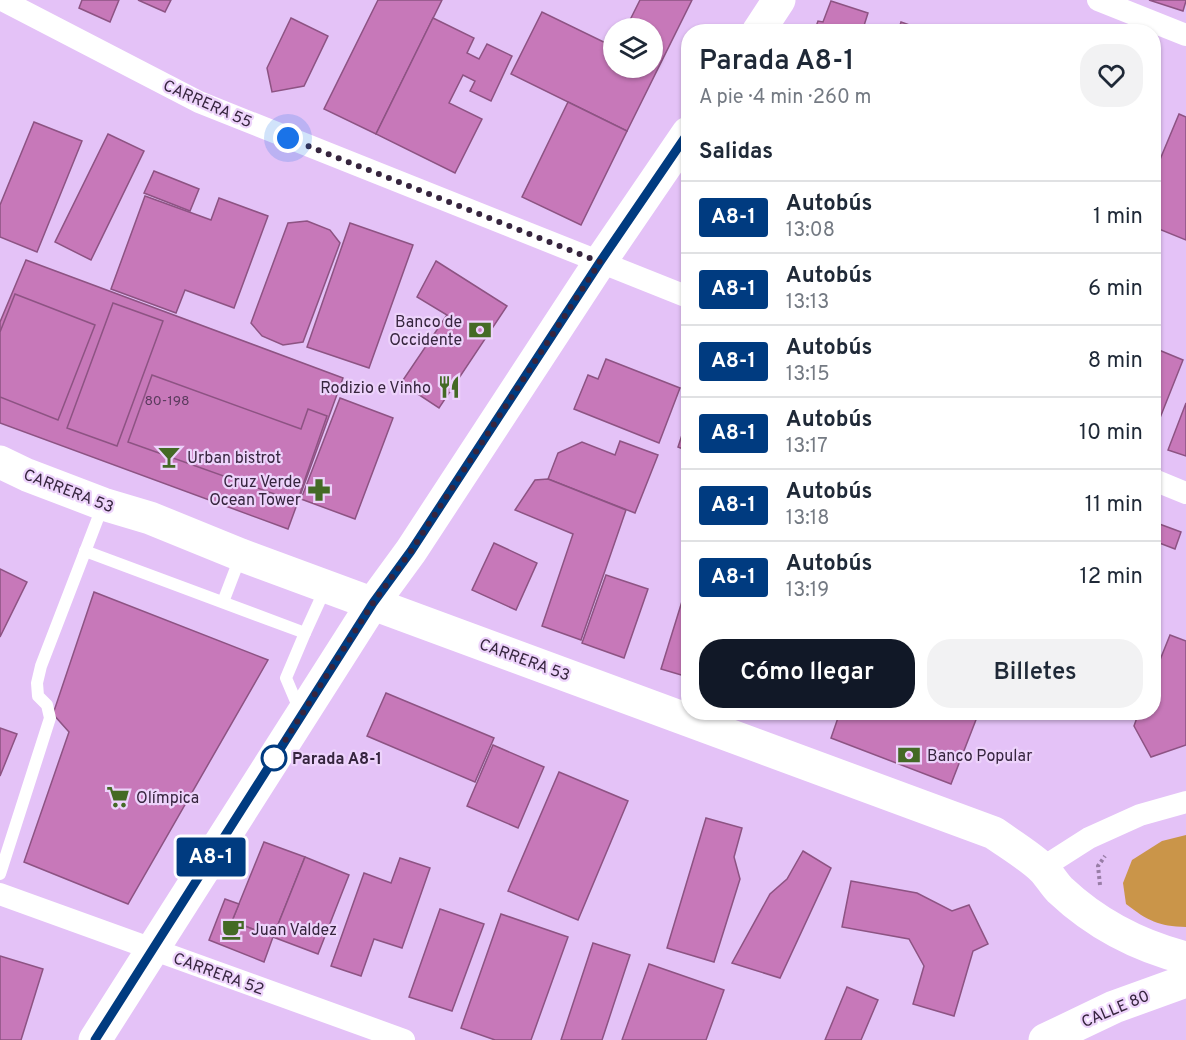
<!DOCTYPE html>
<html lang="es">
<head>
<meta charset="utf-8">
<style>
	:root { --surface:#fff; --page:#f2f2f3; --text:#1f2937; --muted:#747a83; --line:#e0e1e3; --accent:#111827 }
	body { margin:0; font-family:Overpass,sans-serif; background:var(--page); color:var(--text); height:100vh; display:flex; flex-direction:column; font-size:22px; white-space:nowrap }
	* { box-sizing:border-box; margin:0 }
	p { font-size:20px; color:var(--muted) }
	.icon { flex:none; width:33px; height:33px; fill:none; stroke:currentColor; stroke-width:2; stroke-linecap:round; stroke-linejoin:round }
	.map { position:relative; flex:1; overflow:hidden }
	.side { position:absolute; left:681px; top:24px; width:480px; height:696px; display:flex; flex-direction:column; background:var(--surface); border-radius:24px; box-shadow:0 2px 4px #0004 }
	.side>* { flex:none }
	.badge { padding:0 12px; border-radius:4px; font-size:21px; line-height:39px }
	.controls { position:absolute; left:603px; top:18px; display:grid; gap:12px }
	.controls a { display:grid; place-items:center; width:60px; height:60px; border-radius:50%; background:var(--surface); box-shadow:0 2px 4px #0004; font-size:30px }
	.you { position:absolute; width:30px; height:30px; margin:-15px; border:4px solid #fff; border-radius:50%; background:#1a73e8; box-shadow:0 0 0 9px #1a73e833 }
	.map>.badge { position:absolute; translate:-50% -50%; box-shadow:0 0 0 3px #fff }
	h2 { padding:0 18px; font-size:22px; line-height:54px }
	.round { display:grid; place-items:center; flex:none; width:63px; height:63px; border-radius:24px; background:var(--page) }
	.overview { display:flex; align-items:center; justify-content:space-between; height:102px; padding:0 18px }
	h1 { font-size:28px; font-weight:600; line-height:45px }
	.cta { display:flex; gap:12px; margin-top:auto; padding:12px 18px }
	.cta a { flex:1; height:69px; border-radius:24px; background:var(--accent); color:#fff; font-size:24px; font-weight:600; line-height:69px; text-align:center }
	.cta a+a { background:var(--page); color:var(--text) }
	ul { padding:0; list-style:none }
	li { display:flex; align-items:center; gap:18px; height:72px; padding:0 18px; border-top:2px solid var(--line) }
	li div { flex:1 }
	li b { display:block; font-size:22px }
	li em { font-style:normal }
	li .badge { min-width:66px; font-weight:700; text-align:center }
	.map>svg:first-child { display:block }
	.green { fill:#ca9549 }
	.building { fill:#c778b9; stroke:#8d5383; stroke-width:1.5 }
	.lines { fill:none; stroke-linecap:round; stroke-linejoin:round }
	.path { stroke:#987da6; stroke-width:4; stroke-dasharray:3 3; stroke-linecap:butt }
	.lane { stroke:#fff; stroke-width:12 }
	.street { stroke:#fff; stroke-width:22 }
	.secondary { stroke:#fff; stroke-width:33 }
	.line-casing { stroke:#fff; stroke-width:14 }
	.line { stroke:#003b80; stroke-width:9 }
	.walk { stroke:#36253e; stroke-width:6; stroke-dasharray:0 10.8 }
	.stop-dot { fill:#fff; stroke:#003b80; stroke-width:3 }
	.labels { text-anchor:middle; stroke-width:4.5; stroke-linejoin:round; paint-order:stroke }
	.number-label { font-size:14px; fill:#5a3a5d }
	.street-label { font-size:16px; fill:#36253e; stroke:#edd3fb }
	.poi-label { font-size:16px; fill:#36253e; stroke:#edd3fb; text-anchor:start }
	.stop-label { font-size:16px; font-weight:bold; fill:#36253e; stroke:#edd3fb; text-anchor:start }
</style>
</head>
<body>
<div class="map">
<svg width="1186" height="1040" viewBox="0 0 1186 1040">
	<rect width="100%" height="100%" fill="#e4c2f7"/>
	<path class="green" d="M1186 835V927C1158 926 1148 921 1126 904L1123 883 1132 860 1162 841Z"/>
	<g class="building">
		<path d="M82 0H119L110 22 79 8Z"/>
		<path d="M138 0H171L165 12Z"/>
		<path d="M378 0H442L376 134 324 109Z"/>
		<path d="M640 0H692L627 131 511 74 542 12 614 47V68H652V28H626Z"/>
		<path d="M1149 0H1186V1L1183 11Z"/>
		<path d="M831 1 868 13 862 32H814L818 21 823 22Z"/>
		<path d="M291 18 328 36 304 86 272 92 267 68Z"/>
		<path d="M433 18 474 38 467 53 479 59 487 44 512 56 491 101 470 91 475 81 463 75 449 103 482 119 455 173 376 134Z"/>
		<path d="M901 22 929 32H898Z"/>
		<path d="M568 102 627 131 581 225 522 197Z"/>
		<path d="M1179 114 1186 117V240L1154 227V174Z"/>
		<path d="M34 122 82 141 37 252 0 237V205Z"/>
		<path d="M108 134 144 151 91 260 55 242Z"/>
		<path d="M154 171 199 189 190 211 144 193Z"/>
		<path d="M145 196 211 220 219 198 268 216 234 308 185 290 176 313 111 289Z"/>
		<path d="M307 221 330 230 340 243 303 342 283 345 262 336 251 323 288 223Z"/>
		<path d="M350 223 413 245 369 368 307 347Z"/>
		<path d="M26 260 343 378 288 529 0 423V322Z"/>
		<path d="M436 261 507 306 439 408 401 383 447 315 417 297Z"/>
		<path d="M15 294 95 325 58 420 0 397V332Z"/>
		<path d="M113 303 163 321 117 446 67 428Z"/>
		<path d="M1154 348 1183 360 1154 433Z"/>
		<path d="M606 359 680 388 659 443 574 409 588 375 598 379Z"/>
		<path d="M152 375 301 429 308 409 327 416 297 502 128 442Z"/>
		<path d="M340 398 393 418 355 519 301 499Z"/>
		<path d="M1186 403V456L1168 450Z"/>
		<path d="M684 429 688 430V451L678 447Z"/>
		<path d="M620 441 658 455 635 513 548 479 558 453 582 442 615 455Z"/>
		<path d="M548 479 626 510 581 640 542 626 573 534 515 510 535 480Z"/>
		<path d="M1154 522 1181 532 1175 549 1154 541Z"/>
		<path d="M494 543 537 563 516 610 472 590Z"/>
		<path d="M0 569 27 582 0 637Z"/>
		<path d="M606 575 648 589 624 658 582 643Z"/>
		<path d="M688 582V677L661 669Z"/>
		<path d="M94 592 268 660 128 904 24 862 69 732 53 714Z"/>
		<path d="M1170 635 1186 641V745L1151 757 1134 726 1139 712H1154V675Z"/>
		<path d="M386 693 494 738 475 782 367 736Z"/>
		<path d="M840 712H979L951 784 831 738Z"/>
		<path d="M0 728 17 734 0 776Z"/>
		<path d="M493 745 544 767 518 828 467 806Z"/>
		<path d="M559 772 628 801 578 920 508 891Z"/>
		<path d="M706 818 742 828 734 857 740 879 714 962 667 948Z"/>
		<path d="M264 842 305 857 273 937 232 921Z"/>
		<path d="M803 851 831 868 780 978 732 963 770 894 787 879Z"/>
		<path d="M305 857 349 875 318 954 273 937Z"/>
		<path d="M400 858 430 868 402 948 374 939 361 976 331 966 364 873 391 883Z"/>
		<path d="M851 881 917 893 952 911 969 905 988 944 973 951 954 1016 913 1004 924 966 909 939 842 927Z"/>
		<path d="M225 899 239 904 232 921 273 937 264 962 209 940Z"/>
		<path d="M440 909 484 924 452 1011 409 997Z"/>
		<path d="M501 914 568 937 531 1040H495L461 1028Z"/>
		<path d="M593 943 630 955 602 1040H561Z"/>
		<path d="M0 956 43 969 21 1040H0Z"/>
		<path d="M649 964 724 990 706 1040H622Z"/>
		<path d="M847 987 878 1000 861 1040H825Z"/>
	</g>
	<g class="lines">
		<path class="path" d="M1100 885 1098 866 1105 856"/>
		<g class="lane">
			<path d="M85 551 305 633 286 678 300 711"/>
			<path d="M223 602 241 555"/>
			<path d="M305 633 326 587"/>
			<path d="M0 874 50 718 47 705 38 696 37 683 41 666 103 505"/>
		</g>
		<g class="street">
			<path d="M2 0 199 102 688 297"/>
			<path d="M1098 0 1186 35"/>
			<path d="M1154 480 1186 493"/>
			<path d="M1042 868 1089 838 1140 815 1186 802"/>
			<path d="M0 894 404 1040"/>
		</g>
		<g class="secondary">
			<path d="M758 32 779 0"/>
			<path d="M0 462 27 475 103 504 150 518 241 555 994 833C1008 843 1031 857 1043 869 1049 875 1054 884 1060 890 1096 924 1139 946 1186 958"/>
			<path d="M95 1040 373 603 411 551 600 262 688 133"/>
			<path d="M1045 1040 1114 1007 1186 981"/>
		</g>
	</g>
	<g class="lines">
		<g class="line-casing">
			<path id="line" d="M95 1040 373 603 411 551 600 262 688 133"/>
		</g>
		<use href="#line" class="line"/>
		<path class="walk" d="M274 758 373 603 411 551 600 262 288 138"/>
	</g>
	<defs>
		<g id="bank-bare" transform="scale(1.8)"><path d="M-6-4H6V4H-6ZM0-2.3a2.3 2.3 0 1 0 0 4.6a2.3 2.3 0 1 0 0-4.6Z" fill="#446a25" stroke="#edd3fb" stroke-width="2.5" paint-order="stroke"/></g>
		<g id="restaurant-bare" transform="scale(1.8)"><path d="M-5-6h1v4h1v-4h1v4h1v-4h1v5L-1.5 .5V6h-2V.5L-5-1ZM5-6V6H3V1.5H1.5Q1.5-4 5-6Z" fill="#446a25" stroke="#edd3fb" stroke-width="2.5" paint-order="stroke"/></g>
		<g id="bar-bare" transform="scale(1.8)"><path d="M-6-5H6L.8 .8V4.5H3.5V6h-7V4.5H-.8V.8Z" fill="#446a25" stroke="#edd3fb" stroke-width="2.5" paint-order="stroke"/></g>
		<g id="pharmacy-bare" transform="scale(1.8)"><path d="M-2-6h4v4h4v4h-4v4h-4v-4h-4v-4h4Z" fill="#446a25" stroke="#edd3fb" stroke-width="2.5" paint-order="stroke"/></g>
		<g id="supermarket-bare" transform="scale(1.8)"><path d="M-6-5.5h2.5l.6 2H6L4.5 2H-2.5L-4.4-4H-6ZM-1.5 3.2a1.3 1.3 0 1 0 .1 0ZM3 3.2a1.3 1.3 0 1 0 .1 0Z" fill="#446a25" stroke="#edd3fb" stroke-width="2.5" paint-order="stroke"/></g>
		<g id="cafe-bare" transform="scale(1.8)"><path d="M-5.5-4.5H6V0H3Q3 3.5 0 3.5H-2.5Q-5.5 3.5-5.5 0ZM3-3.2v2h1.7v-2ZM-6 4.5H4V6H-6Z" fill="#446a25" stroke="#edd3fb" stroke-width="2.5" paint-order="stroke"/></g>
	</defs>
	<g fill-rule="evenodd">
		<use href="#bank-bare" x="480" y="330"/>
		<use href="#restaurant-bare" x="449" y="387"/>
		<use href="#bar-bare" x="169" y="457"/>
		<use href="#pharmacy-bare" x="319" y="490"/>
		<use href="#bank-bare" x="909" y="755"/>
		<use href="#supermarket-bare" x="118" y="797"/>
		<use href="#cafe-bare" x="233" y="929"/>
	</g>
	<circle class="stop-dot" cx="274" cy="758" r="12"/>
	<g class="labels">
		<g class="number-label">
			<text x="167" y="405">80-198</text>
		</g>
		<g class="street-label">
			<text transform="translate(208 103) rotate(24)" y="6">CARRERA 55</text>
			<text transform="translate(69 490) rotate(21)" y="6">CARRERA 53</text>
			<text transform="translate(525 659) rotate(20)" y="6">CARRERA 53</text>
			<text transform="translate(219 973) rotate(20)" y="6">CARRERA 52</text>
			<text transform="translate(1115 1008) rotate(-23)" y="6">CALLE 80</text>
		</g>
		<g class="poi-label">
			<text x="462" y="327" text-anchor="end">Banco de<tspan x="462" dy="18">Occidente</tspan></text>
			<text x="431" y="393" text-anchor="end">Rodizio e Vinho</text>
			<text x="187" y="463">Urban bistrot</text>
			<text x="301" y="487" text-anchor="end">Cruz Verde<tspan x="301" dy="18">Ocean Tower</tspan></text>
			<text x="927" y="761">Banco Popular</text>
			<text x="136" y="803">Olímpica</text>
			<text x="251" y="935">Juan Valdez</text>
		</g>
		<g class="stop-label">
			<text x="292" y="764">Parada A8-1</text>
		</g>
	</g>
</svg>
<div class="controls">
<a><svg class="icon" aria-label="layers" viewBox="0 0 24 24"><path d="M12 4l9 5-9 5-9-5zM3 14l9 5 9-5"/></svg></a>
</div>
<div class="you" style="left:288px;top:138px"></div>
<b class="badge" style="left:211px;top:857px;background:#003b80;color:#fff">A8-1</b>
<section class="side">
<div class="overview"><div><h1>Parada A8-1</h1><p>A pie · 4 min · 260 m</p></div><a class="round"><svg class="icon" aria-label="heart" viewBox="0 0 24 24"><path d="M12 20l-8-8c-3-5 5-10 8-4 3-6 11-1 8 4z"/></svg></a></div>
<h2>Salidas</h2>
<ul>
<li><span class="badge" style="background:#003b80;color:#fff">A8-1</span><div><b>Autobús</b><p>13:08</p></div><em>1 min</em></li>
<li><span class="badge" style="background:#003b80;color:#fff">A8-1</span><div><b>Autobús</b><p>13:13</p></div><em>6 min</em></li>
<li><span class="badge" style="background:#003b80;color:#fff">A8-1</span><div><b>Autobús</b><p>13:15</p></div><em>8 min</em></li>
<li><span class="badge" style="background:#003b80;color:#fff">A8-1</span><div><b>Autobús</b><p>13:17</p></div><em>10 min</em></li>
<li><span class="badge" style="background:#003b80;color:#fff">A8-1</span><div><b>Autobús</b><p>13:18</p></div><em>11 min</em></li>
<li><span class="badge" style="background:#003b80;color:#fff">A8-1</span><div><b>Autobús</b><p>13:19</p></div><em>12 min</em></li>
</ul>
<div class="cta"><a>Cómo llegar</a><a>Billetes</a></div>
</section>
</div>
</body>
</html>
